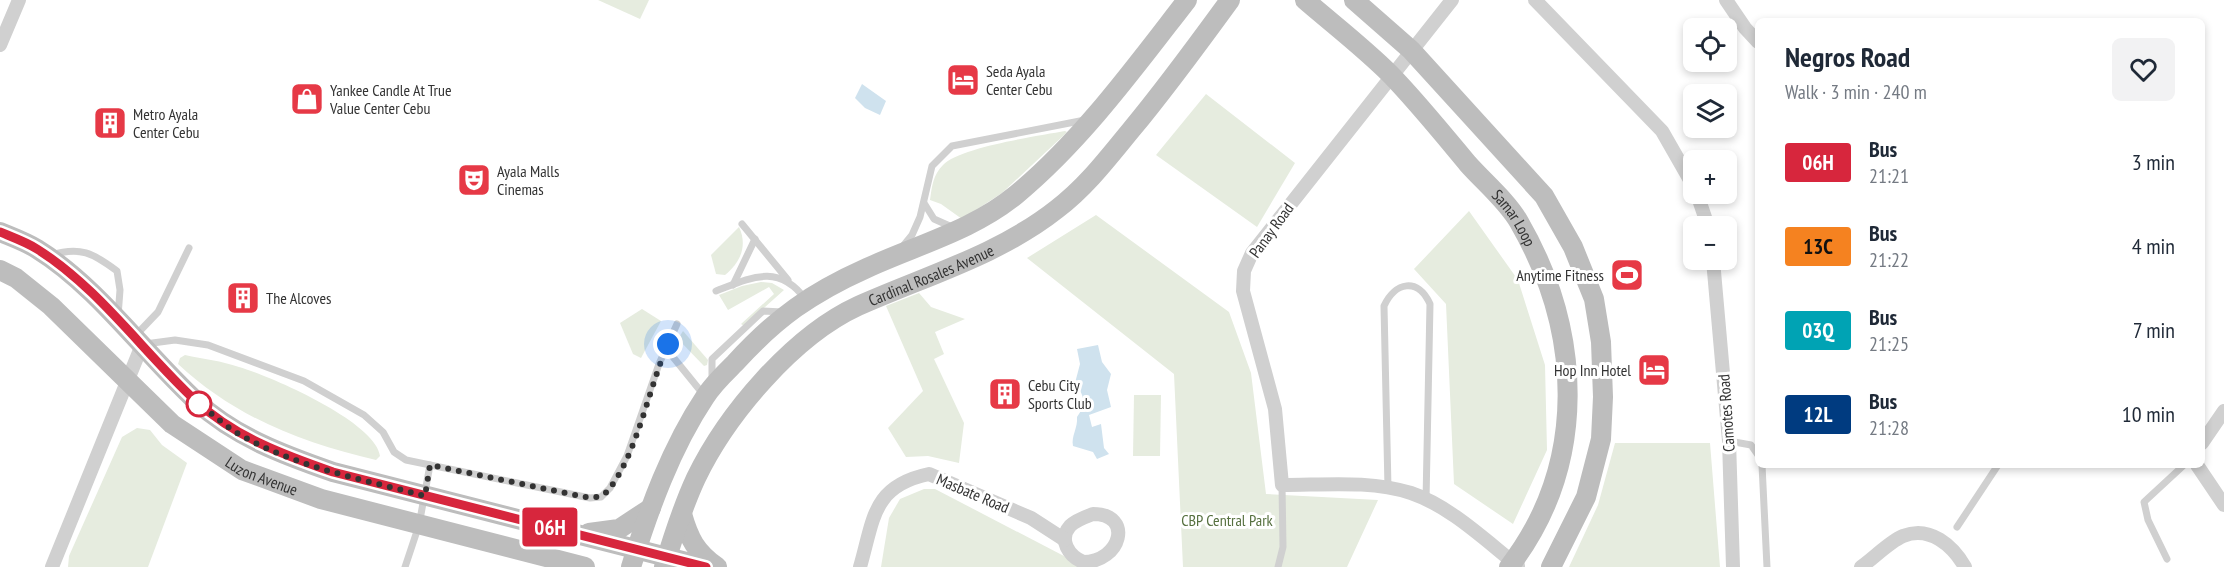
<!DOCTYPE html>
<html lang="en">
<head>
<meta charset="utf-8">
<style>
	:root { --surface:#fff; --page:#f2f2f3; --text:#1f2937; --muted:#747a83 }
	body { margin:0; font-family:"PT Sans Narrow",sans-serif; background:var(--page); color:var(--text); height:100vh; display:flex; flex-direction:column; font-size:22px; white-space:nowrap }
	* { box-sizing:border-box; margin:0 }
	p { font-size:20px; color:var(--muted) }
	.icon { flex:none; width:33px; height:33px; fill:none; stroke:currentColor; stroke-width:2; stroke-linecap:round; stroke-linejoin:round }
	.map { position:relative; flex:1; overflow:hidden }
	.sheet { position:absolute; left:1755px; top:18px; width:450px; height:450px; display:flex; flex-direction:column; background:var(--surface); border-radius:9px; box-shadow:0 3px 9px #0003 }
	.sheet>* { flex:none }
	.badge { padding:0 12px; border-radius:4px; font-size:21px; line-height:39px }
	.controls { position:absolute; left:1683px; top:18px; display:grid; gap:12px }
	.controls a { display:grid; place-items:center; width:54px; height:54px; border-radius:9px; background:var(--surface); box-shadow:0 3px 9px #0003; font-size:30px }
	.you { position:absolute; width:30px; height:30px; margin:-15px; border:4px solid #fff; border-radius:50%; background:#1a73e8; box-shadow:0 0 0 9px #1a73e833 }
	.map>.badge { position:absolute; translate:-50% -50%; box-shadow:0 0 0 3px #fff }
	.round { display:grid; place-items:center; flex:none; width:63px; height:63px; border-radius:9px; background:var(--page) }
	.headline { display:flex; align-items:center; justify-content:space-between; height:102px; padding:0 30px }
	h1 { font-size:28px; font-weight:600; line-height:45px }
	ul { padding:0; list-style:none }
	li { display:flex; align-items:center; gap:18px; height:84px; padding:0 30px }
	li div { flex:1 }
	li b { display:block; font-size:22px }
	li em { font-style:normal }
	li .badge { min-width:66px; font-weight:700; text-align:center }
	.map>svg:first-child { display:block }
	.green { fill:#e6ecdf }
	.water { fill:#cfe2ee }
	.lines { fill:none; stroke-linecap:round; stroke-linejoin:round }
	.lane { stroke:#d0d0d0; stroke-width:7 }
	.street { stroke:#d0d0d0; stroke-width:14 }
	.secondary { stroke:#bdbdbd; stroke-width:20 }
	.line-casing { stroke:#fff; stroke-width:14 }
	.line { stroke:#d7263d; stroke-width:9 }
	.walk { stroke:#333; stroke-width:6; stroke-dasharray:0 10.8 }
	.stop-dot { fill:#fff; stroke:#d7263d; stroke-width:3 }
	.labels { text-anchor:middle; stroke-width:6; stroke-linejoin:round; paint-order:stroke }
	.poi-label { font-size:16px; fill:#333; stroke:#fff; text-anchor:start }
	.street-label { font-size:16px; fill:#333; stroke:#fff }
	.park-label { font-size:16px; fill:#56703f; stroke:#fff }
</style>
</head>
<body>
<div class="map">
<svg width="2224" height="567" viewBox="0 0 2224 567">
	<rect width="100%" height="100%" fill="#fff"/>
	<g class="green">
		<path d="M598 0H649L640 19Z"/>
		<path d="M1206 94 1295 163 1257 227 1156 155Z"/>
		<path d="M1065 131 1067 132 1063 136 1002 193 962 219 941 204 930 200C932 186 933 175 943 165 960 147 1038 136 1065 131Z"/>
		<path d="M1469 211 1518 280 1545 365 1547 450 1513 524 1454 484 1446 304 1414 269Z"/>
		<path d="M1096 215 1229 312 1251 373 1266 494 1378 500 1347 567H1183L1174 374 1027 258Z"/>
		<path d="M739 227C748 246 740 263 725 275L716 274 711 255Z"/>
		<path d="M761 282 772 283 784 290 744 326 741 324 774 294 769 287 728 310 719 295 742 286Z"/>
		<path d="M919 293 931 307 965 319 935 332 944 354 934 359 964 423 959 463 928 456 906 457 888 428 923 391 886 306Z"/>
		<path d="M642 309 661 321 641 358 633 354 620 323Z"/>
		<path d="M683 331 708 360 707 365 704 366 678 339Z"/>
		<path d="M185 355C203 359 222 361 239 367 270 376 376 422 380 456L376 460C302 443 235 417 178 364L180 358Z"/>
		<path d="M1134 395H1161L1160 456H1133Z"/>
		<path d="M137 428 150 430 162 445 187 463 148 567H68L69 556 122 437Z"/>
		<path d="M1615 443H1710L1720 567H1569L1598 505Z"/>
		<path d="M924 489H935L1085 567H881L889 518 900 499Z"/>
	</g>
	<g class="water">
		<path d="M862 84 886 101 880 115 865 108 855 98Z"/>
		<path d="M1098 345 1102 362 1111 374 1107 390 1111 407 1089 415 1092 427 1101 424 1104 448 1109 454 1097 459 1093 452 1073 446C1071 436 1078 428 1077 417 1087 404 1084 395 1075 383L1080 364 1077 349Z"/>
	</g>
	<g class="lines">
		<g class="lane">
			<path d="M924 203 934 219 952 227"/>
			<path d="M742 224 788 280"/>
			<path d="M903 246 912 235 920 217 932 166 952 146 1085 120"/>
			<path d="M51 255C80 246 93 253 117 271L120 290 118 316"/>
			<path d="M733 285 755 239"/>
			<path d="M716 291C752 277 779 263 806 300"/>
			<path d="M136 335 158 312 189 248"/>
			<path d="M145 344 175 340 208 345 304 381 364 415 383 432 394 452 406 460 590 498 601 497 610 488 627 456 659 364 677 324"/>
			<path d="M673 357 703 394"/>
			<path d="M712 379V359L763 311 782 312"/>
			<path d="M1729 441 1751 445 1758 455"/>
			<path d="M1762 465 1767 567"/>
			<path d="M1388 488 1384 306C1395 282 1418 277 1430 304L1426 500"/>
			<path d="M1957 527 1998 465"/>
			<path d="M2167 559 2148 520 2144 502 2184 465"/>
			<path d="M405 567 419 525 430 465"/>
			<path d="M1278 567 1283 547 1282 485"/>
		</g>
		<g class="street">
			<path d="M1452 0 1252 253 1244 271 1243 291 1275 409 1282 485C1325 485 1370 480 1411 493 1450 506 1486 541 1518 566"/>
			<path d="M1535 0 1662 131 1694 187"/>
			<path d="M1726 0 1745 28 1758 42"/>
			<path d="M0 45 19 0"/>
			<path d="M1697 194 1708 226"/>
			<path d="M1713 260 1729 441 1733 567"/>
			<path d="M2202 443 2224 411"/>
			<path d="M2197 465 2224 505"/>
			<path d="M1093 514C1134 514 1121 562 1083 562 1069 556 1058 540 1070 526 1076 520 1085 517 1093 514Z"/>
			<path d="M52 567 142 345"/>
			<path d="M860 567C874 519 872 486 929 474L1031 518 1065 540"/>
			<path d="M1861 567C1874 558 1889 542 1903 536 1930 525 1953 546 1965 567"/>
		</g>
		<g class="secondary">
			<path id="s1" d="M1305 0C1334 25 1364 48 1391 75 1418 103 1443 134 1468 164 1484 182 1507 201 1519 222 1582 331 1589 463 1509 567"/>
			<path d="M1354 0 1411 50 1544 196 1573 247 1594 299 1601 342 1603 397 1601 439 1586 497 1551 567"/>
			<path d="M0 232C12 237 26 242 37 249 97 286 145 354 196 401 235 437 284 455 333 472L706 567"/>
			<path id="s2" d="M0 270 16 278 51 306 172 424 242 470 321 499 585 567"/>
			<path d="M682 514C689 539 696 552 717 567"/>
			<path d="M589 533 619 529 651 508"/>
			<path d="M631 567C649 509 671 448 705 397 713 384 725 373 735 363 776 318 811 293 867 268 917 245 974 230 1017 194 1082 140 1135 67 1187 0"/>
			<path id="s3" d="M664 567C673 537 683 506 696 478 727 414 793 336 858 306 925 276 999 255 1057 209 1086 187 1108 158 1131 130 1166 88 1198 44 1230 0"/>
		</g>
	</g>
	<g class="lines">
		<g class="line-casing">
			<path id="line" d="M0 232C12 237 26 242 37 249 98 287 144 353 196 401 235 437 284 455 333 472L706 567"/>
		</g>
		<use href="#line" class="line"/>
		<path class="walk" d="M199 404 197 402C210 412 223 424 237 433 294 467 362 479 425 496L430 465 590 498C599 497 605 495 610 488 638 451 649 387 668 344"/>
	</g>
	<defs>
		<g id="hotel-square" transform="scale(1.725)"><rect x="-9" y="-9" width="18" height="18" rx="4" fill="#e63946" stroke="#fff"/><path d="M-6-4.5h1.5V1H6V5H4.5V3h-9V5H-6ZM-4 0a1.8 1.8 0 1 1 3.6 0ZM.5 0V-2.5h3Q6-2.5 6 0Z" fill="#fff"/></g>
		<g id="shop-square" transform="scale(1.725)"><rect x="-9" y="-9" width="18" height="18" rx="4" fill="#e63946" stroke="#fff"/><path d="M-5-2.5h2.3a2.7 3.5 0 0 1 5.4 0H5L5.5 6h-11ZM-1.5-2.5h3a1.5 2.3 0 0 0-3 0Z" fill="#fff"/></g>
		<g id="building-square" transform="scale(1.725)"><rect x="-9" y="-9" width="18" height="18" rx="4" fill="#e63946" stroke="#fff"/><path d="M-4-6H4V6H1V3H-1V6H-4ZM-2.5-4.3h1.7v1.8h-1.7ZM.8-4.3h1.7v1.8H.8ZM-2.5-1h1.7V.8h-1.7ZM.8-1h1.7V.8H.8Z" fill="#fff"/></g>
		<g id="theatre-square" transform="scale(1.725)"><rect x="-9" y="-9" width="18" height="18" rx="4" fill="#e63946" stroke="#fff"/><path d="M-5-5.5Q0-4 5-5.5V0Q5 5 0 6Q-5 5-5 0ZM-3.3-2.5H-1v1.5H-3.3ZM1-2.5H3.3v1.5H1ZM-2.8 1Q0 5.5 2.8 1Z" fill="#fff"/></g>
		<g id="stadium-square" transform="scale(1.725)"><rect x="-9" y="-9" width="18" height="18" rx="4" fill="#e63946" stroke="#fff"/><path d="M0-5a6.5 5 0 1 0 0 10a6.5 5 0 1 0 0-10ZM-3.5-1.8h7v3.6h-7Z" fill="#fff"/></g>
	</defs>
	<g fill-rule="evenodd">
		<use href="#hotel-square" x="963" y="80"/>
		<use href="#shop-square" x="307" y="99"/>
		<use href="#building-square" x="110" y="123"/>
		<use href="#theatre-square" x="474" y="180"/>
		<use href="#stadium-square" x="1627" y="275"/>
		<use href="#building-square" x="243" y="298"/>
		<use href="#hotel-square" x="1654" y="370"/>
		<use href="#building-square" x="1005" y="394"/>
	</g>
	<circle class="stop-dot" cx="199" cy="404" r="12"/>
	<g class="labels">
		<g class="poi-label">
			<text x="986" y="77">Seda Ayala<tspan x="986" dy="18">Center Cebu</tspan></text>
			<text x="330" y="96">Yankee Candle At True<tspan x="330" dy="18">Value Center Cebu</tspan></text>
			<text x="133" y="120">Metro Ayala<tspan x="133" dy="18">Center Cebu</tspan></text>
			<text x="497" y="177">Ayala Malls<tspan x="497" dy="18">Cinemas</tspan></text>
			<text x="1604" y="281" text-anchor="end">Anytime Fitness</text>
			<text x="266" y="304">The Alcoves</text>
			<text x="1631" y="376" text-anchor="end">Hop Inn Hotel</text>
			<text x="1028" y="391">Cebu City<tspan x="1028" dy="18">Sports Club</tspan></text>
		</g>
		<g class="street-label">
			<text dy="6" stroke="none"><textPath href="#s1" startOffset="303">Samar Loop</textPath></text>
			<text transform="translate(1271 230) rotate(-54)" y="6">Panay Road</text>
			<text dy="6" stroke="none"><textPath href="#s3" startOffset="414">Cardinal Rosales Avenue</textPath></text>
			<text transform="translate(1726 413) rotate(-94)" y="6">Camotes Road</text>
			<text dy="6" stroke="none"><textPath href="#s2" startOffset="336">Luzon Avenue</textPath></text>
			<text transform="translate(973 493) rotate(23)" y="6">Masbate Road</text>
		</g>
		<g class="park-label">
			<text x="1227" y="526">CBP Central Park</text>
		</g>
	</g>
</svg>
<div class="controls">
<a><svg class="icon" aria-label="locate" viewBox="0 0 24 24"><circle cx="12" cy="12" r="6"/><path d="M12 2v4M12 18v4M2 12h4M18 12h4"/></svg></a>
<a><svg class="icon" aria-label="layers" viewBox="0 0 24 24"><path d="M12 4l9 5-9 5-9-5zM3 14l9 5 9-5"/></svg></a>
<a>+</a>
<a>−</a>
</div>
<div class="you" style="left:668px;top:344px"></div>
<b class="badge" style="left:550px;top:527px;background:#d7263d;color:#fff">06H</b>
<section class="sheet">
<div class="headline"><div><h1>Negros Road</h1><p>Walk · 3 min · 240 m</p></div><a class="round"><svg class="icon" aria-label="heart" viewBox="0 0 24 24"><path d="M12 20l-8-8c-3-5 5-10 8-4 3-6 11-1 8 4z"/></svg></a></div>
<ul>
<li><span class="badge" style="background:#d7263d;color:#fff">06H</span><div><b>Bus</b><p>21:21</p></div><em>3 min</em></li>
<li><span class="badge" style="background:#f58220;color:#111">13C</span><div><b>Bus</b><p>21:22</p></div><em>4 min</em></li>
<li><span class="badge" style="background:#00a3b4;color:#fff">03Q</span><div><b>Bus</b><p>21:25</p></div><em>7 min</em></li>
<li><span class="badge" style="background:#003b80;color:#fff">12L</span><div><b>Bus</b><p>21:28</p></div><em>10 min</em></li>
</ul>
</section>
</div>
</body>
</html>
